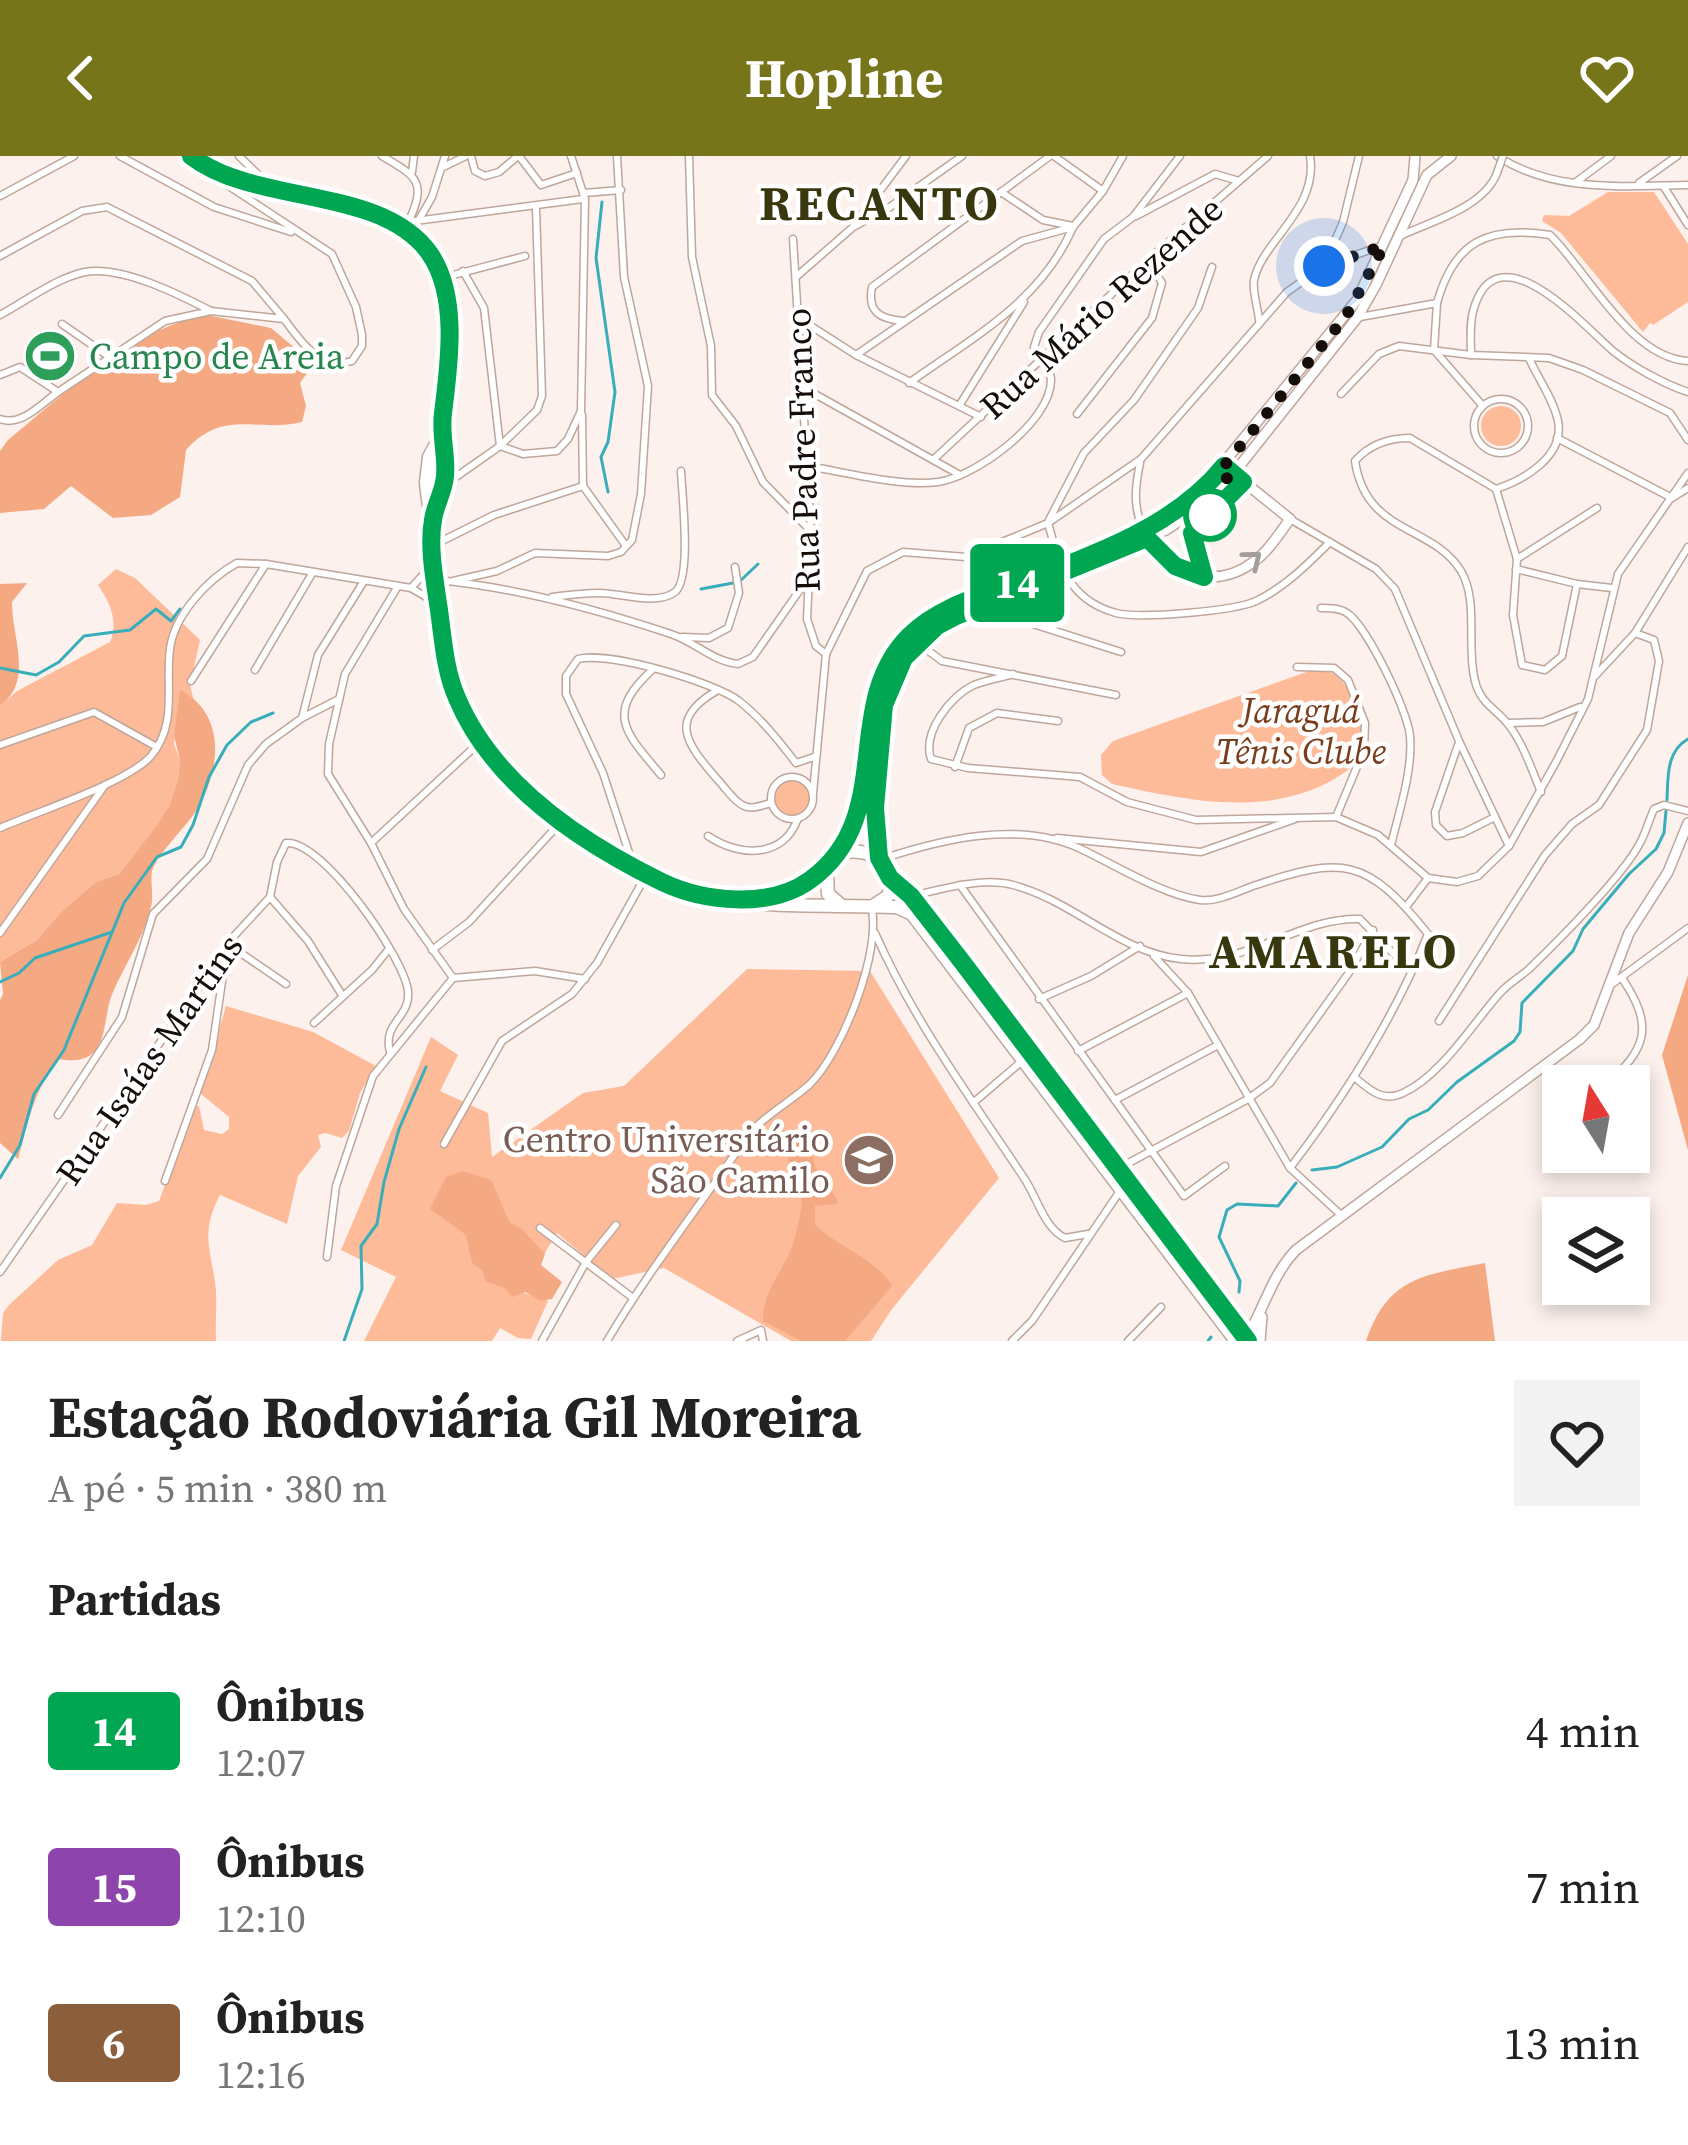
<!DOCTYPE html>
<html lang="pt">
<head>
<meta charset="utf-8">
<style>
	:root { --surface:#fff; --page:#f2f2f2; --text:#222; --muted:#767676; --accent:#777519 }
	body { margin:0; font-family:"Source Serif 4",serif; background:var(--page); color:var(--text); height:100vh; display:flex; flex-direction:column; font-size:45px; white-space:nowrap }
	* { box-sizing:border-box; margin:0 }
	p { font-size:39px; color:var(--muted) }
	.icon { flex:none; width:66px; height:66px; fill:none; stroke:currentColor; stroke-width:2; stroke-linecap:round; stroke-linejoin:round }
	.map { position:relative; height:1185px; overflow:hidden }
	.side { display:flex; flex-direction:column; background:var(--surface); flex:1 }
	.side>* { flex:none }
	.badge { padding:0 24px; border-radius:9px; font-size:42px; line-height:78px }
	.needle { width:78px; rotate:349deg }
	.controls { position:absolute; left:1542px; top:909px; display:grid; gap:24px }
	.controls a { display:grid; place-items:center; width:108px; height:108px; border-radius:0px; background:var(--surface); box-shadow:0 6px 18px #0003; font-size:60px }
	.you { position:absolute; width:60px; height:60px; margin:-30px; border:9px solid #fff; border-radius:50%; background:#1a73e8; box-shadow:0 0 0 18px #1a73e833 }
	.map>.badge { position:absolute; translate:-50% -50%; box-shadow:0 0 0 6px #fff }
	h2 { padding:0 48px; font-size:45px; line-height:108px }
	.round { display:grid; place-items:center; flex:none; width:126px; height:126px; border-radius:0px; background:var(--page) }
	.head { display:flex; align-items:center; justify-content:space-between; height:204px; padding:0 48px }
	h1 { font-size:57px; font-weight:700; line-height:90px }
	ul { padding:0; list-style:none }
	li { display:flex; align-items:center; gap:36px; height:156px; padding:0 48px }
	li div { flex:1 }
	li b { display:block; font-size:45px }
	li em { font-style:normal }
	li .badge { min-width:132px; font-weight:700; text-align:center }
	header { display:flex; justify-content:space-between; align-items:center; height:156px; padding:0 48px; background:var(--accent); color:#fff; font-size:54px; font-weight:700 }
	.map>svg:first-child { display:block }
	.green { fill:#fdbb9a }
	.forest { fill:#f4a983 }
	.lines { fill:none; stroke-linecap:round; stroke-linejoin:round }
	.stream { stroke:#38aeba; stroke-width:3 }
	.street-casing { stroke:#bea69a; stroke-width:9 }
	.secondary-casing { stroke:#bea69a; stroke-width:12 }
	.highway-casing { stroke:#bea69a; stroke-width:15 }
	.street { stroke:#fff; stroke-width:6 }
	.secondary { stroke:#fff; stroke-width:9 }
	.highway { stroke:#fff; stroke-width:12 }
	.street-bridge-casing { stroke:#bea69a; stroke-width:9; stroke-linecap:butt }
	.street-bridge { stroke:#fff; stroke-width:6 }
	.oneway { stroke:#a19e9d }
	.line-casing { stroke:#fff; stroke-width:27 }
	.line { stroke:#00a651; stroke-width:18 }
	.walk { stroke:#150d09; stroke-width:12; stroke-dasharray:0 21.6 }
	.stop-dot { fill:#fff; stroke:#00a651; stroke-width:6 }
	.labels { text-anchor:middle; stroke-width:9; stroke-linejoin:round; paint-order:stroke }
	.street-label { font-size:36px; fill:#150d09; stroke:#fff }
	.leisure-label { font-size:36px; fill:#27864d; stroke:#fff; text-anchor:start }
	.park-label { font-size:36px; font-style:italic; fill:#793d1b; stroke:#fff }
	.education-label { font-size:36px; fill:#785e54; stroke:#fff; text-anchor:end }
	.district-label { font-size:48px; font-weight:bold; letter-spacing:3px; fill:#38370d; stroke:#fff }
</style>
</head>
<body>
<header><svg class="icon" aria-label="back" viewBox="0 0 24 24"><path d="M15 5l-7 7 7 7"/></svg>Hopline<svg class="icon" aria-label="heart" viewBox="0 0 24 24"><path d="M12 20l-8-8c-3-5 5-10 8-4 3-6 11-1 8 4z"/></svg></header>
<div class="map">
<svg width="1688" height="1185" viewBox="0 0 1688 1185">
	<rect width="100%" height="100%" fill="#fcf1ec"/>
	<g class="green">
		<path d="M1608 36H1654L1688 88V146L1653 169 1650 167 1643 176 1561 77 1542 65 1544 59 1569 60Z"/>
		<path d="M49 174 77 193 51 227 23 206Z"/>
		<circle cx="1501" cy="270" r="20"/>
		<path d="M116 413 135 422 200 484 190 529 194 545 180 535 174 588 180 604 178 623 169 650 157 669 119 718 96 726 62 755 37 784 0 806V550L17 535 110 486C119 467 110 446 98 429Z"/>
		<path d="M1312 514C1322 515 1330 514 1338 521 1358 539 1374 596 1348 614 1278 665 1189 645 1112 628L1102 619 1101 599 1113 585Z"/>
		<circle cx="792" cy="641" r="18"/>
		<path d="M747 813 870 815 999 1022 892 1153 871 1185H791L664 1112 612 1123 557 1077 521 1136 548 1145 531 1183 518 1182 500 1172 492 1185H364L396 1121 341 1094 431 881 458 899 440 935 488 957 492 1001 583 937 624 930Z"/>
		<path d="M226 850 313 876 376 910 360 937 349 975 342 982 325 977 318 979 321 991 298 1020 287 1068 220 1039C199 1079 212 1094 216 1135 217 1152 215 1168 216 1185H1L3 1157 9 1149 58 1104 92 1089 117 1047 146 1049 159 1045 194 951 199 950 204 974 222 978 229 973V961L201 938Z"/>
	</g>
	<g class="forest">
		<path d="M207 159 271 172 309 204 310 213 300 227 306 250 302 266C257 277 224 252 186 294L180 341 151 359 113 362 71 330 44 353 0 357V295L8 284C66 237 130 173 207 159Z"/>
		<path d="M27 427 12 446C12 483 34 525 0 550V428Z"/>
		<path d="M180 534C227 558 221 615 196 655 186 671 157 698 152 715 150 726 154 739 151 751 144 781 125 808 113 836 100 864 113 913 58 903 35 932 27 968 18 1003L0 987V844L3 838 0 806 37 784 62 755 96 726 119 718 157 669 169 650 178 623 180 604 174 580Z"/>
		<path d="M1688 819V994L1662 899Z"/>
		<path d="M797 983 808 985 816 1013 837 1043V1048L815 1050V1069C836 1089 881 1107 892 1130L845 1185H801L763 1165C763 1138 776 1124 787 1102 795 1087 800 1062 802 1045L785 992 786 986Z"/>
		<path d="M462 1015 491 1024 510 1067 521 1072 545 1098 541 1109 562 1126 552 1143 541 1145 525 1136 513 1141 504 1132 486 1125 482 1114 472 1107 466 1079 430 1053 446 1021Z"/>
		<path d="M1485 1107 1495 1185H1366C1388 1120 1425 1119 1485 1107Z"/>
	</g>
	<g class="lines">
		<g class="stream">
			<path d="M602 46 596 102 615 236 608 286 601 301 608 336"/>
			<path d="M739 426 758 408"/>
			<path d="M701 433 733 427"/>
			<path d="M0 512 36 519 59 506 84 480 130 474 156 453 171 465 180 453"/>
			<path d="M1667 644C1668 622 1666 595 1688 583"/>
			<path d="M0 826 19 817 35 802 112 776"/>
			<path d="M1312 1014 1337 1011 1382 991 1409 963 1428 954 1457 926 1514 885 1520 876 1522 847 1573 795 1583 773 1629 718 1656 693 1664 677 1666 655"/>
			<path d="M0 1022 20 989 34 938 64 894 124 747 157 701 181 691 193 669 209 621 227 589 251 566 273 557"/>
			<path d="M1239 1136 1240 1125 1219 1081 1227 1054 1237 1048 1278 1050 1296 1027"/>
			<path d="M344 1185 362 1133 361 1090 377 1068 384 1026 399 973 426 911"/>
			<path d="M1208 1185 1211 1181"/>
		</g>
		<g class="street-casing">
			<g id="street">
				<path d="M120 0 214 51 291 76"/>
				<path d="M239 0 271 31"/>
				<path d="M382 0C418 21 427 26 408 67"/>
				<path d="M471 0 475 15 485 20 499 16 518 0"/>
				<path d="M519 0 541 29 577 17"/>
				<path d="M689 0 692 101 711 190 712 239 736 270 763 326 808 372"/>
				<path d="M1054 0 1103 35"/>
				<path d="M1497 0C1554 37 1622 30 1688 29"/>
				<path d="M443 11 466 0"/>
				<path d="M412 16 414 0"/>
				<path d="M1576 26 1611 0"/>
				<path d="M1639 27 1677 0"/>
				<path d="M1664 31 1688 69"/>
				<path d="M1001 36 1043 64 1073 70"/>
				<path d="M584 37 621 34"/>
				<path d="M0 40 74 0"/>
				<path d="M1136 60 1215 18 1239 25"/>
				<path d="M400 67 583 43"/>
				<path d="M417 67 432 41 445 0"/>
				<path d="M855 70 890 51 962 0"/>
				<path d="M1402 79C1433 65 1484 51 1497 17"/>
				<path d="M793 83 811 375 807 463 816 490 826 498"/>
				<path d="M0 100 82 55 107 51 252 125 284 163"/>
				<path d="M1324 110 1343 66 1359 0"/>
				<path d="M463 115 484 152 500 290"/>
				<path d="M796 121 852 72 906 0"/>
				<path d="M442 122 525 100"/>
				<path d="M1437 147C1454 86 1487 69 1550 79 1588 116 1630 202 1688 205"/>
				<path d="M0 159C26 145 56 122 85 116 121 109 180 139 211 155"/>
				<path d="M1360 161 1437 147 1434 194 1482 249"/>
				<path d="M800 163 856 199 981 261"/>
				<path d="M1259 164C1258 152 1252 135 1254 124 1262 85 1319 53 1310 0"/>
				<path d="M903 165C880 163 867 156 872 131L1050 0"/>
				<path d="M62 168 108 200"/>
				<path d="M856 199 1022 85 1073 71 1103 35 1123 0"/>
				<path d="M1471 199C1471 185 1469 166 1474 152 1498 72 1584 170 1613 195 1633 211 1664 228 1688 236"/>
				<path d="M0 219 20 211 58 236 165 165 211 155 284 163C302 187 320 215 352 205L362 190V179L356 151 332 98 209 17"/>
				<path d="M909 227C973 181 1041 146 1073 71"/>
				<path d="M804 232 960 319"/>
				<path d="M1341 238 1379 198 1399 190 1471 199 1549 202 1583 214 1670 257 1688 284"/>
				<circle cx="1501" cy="270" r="27"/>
				<path d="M959 250 1024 146"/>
				<path d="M1077 258 1152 162 1162 127 1148 104"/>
				<path d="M582 259 583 330"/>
				<path d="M0 263C21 271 41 248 58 236"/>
				<path d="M1557 282 1672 342 1688 332"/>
				<path d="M500 290 537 254 542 240 536 52"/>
				<path d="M934 303 1148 104 1268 0"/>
				<path d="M1140 307C1135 331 1133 351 1143 373"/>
				<path d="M807 310C845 316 900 331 938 326 975 321 1051 266 1051 224 1051 213 1039 202 1034 191L1039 176 1104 83 1133 61 1180 0"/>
				<path d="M426 326 443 330 500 290 523 298 557 295 568 283 581 255 585 43 571 0"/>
				<path d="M583 330 626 390"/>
				<path d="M1496 333 1410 282C1389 282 1369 289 1355 305 1366 379 1432 368 1461 415 1479 445 1466 491 1475 525 1480 547 1496 553 1508 568 1523 587 1532 614 1541 636"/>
				<path d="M1496 333 1517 403 1513 459 1522 509 1545 514 1562 500 1577 428"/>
				<path d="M1496 333C1524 324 1565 300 1558 265 1554 244 1537 221 1529 202"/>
				<path d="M1290 363 1376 413 1395 433 1459 585 1509 690"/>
				<path d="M1049 364 1084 297 1134 244 1198 152 1212 111"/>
				<path d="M1048 367 1060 410"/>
				<path d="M436 388 494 359 583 330"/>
				<path d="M1517 403 1597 352"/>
				<path d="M1516 413 1577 428 1612 432"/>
				<path d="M1066 418C1076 438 1094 451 1116 457 1140 463 1234 455 1256 445 1284 432 1309 407 1330 386"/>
				<path d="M436 424C515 431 596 453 671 478 695 486 712 505 738 508L753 501 811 418"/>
				<path d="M453 425 497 415 535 397 608 400 621 396 632 384 641 338 648 230 624 121 617 0"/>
				<path d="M398 430 345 518 329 588 328 618 371 687 404 753 453 822 535 815 585 823"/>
				<path d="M411 432 433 408"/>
				<path d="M552 441C568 439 584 437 600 437 621 437 656 450 675 436 692 423 682 338 681 315"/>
				<path d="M980 451 1121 496"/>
				<path d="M1321 452C1330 452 1340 452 1347 457 1367 470 1408 555 1410 580 1413 614 1399 656 1391 689"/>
				<path d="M682 481 709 482 728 472 739 437 735 411"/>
				<path d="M918 487 942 505 1116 539"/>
				<path d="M1297 511 1334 512 1348 524 1365 567 1364 594 1336 661"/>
				<path d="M255 514 313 416"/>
				<path d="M652 514C604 558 626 577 661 619"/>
				<path d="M1013 518C1001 522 986 524 974 529 950 540 922 577 931 603L968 612 1080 621 1127 646 1196 664 1336 661 1378 679 1428 722 1457 726 1478 720 1509 690 1556 606 1588 543 1618 418 1688 317"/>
				<path d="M1595 520 1635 477 1688 391"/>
				<path d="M191 525 266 408"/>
				<path d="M718 534C667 563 686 587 717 623 725 631 733 645 744 650 753 654 762 649 771 647"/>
				<path d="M302 562 318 499 364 425"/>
				<path d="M1508 567 1543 566 1580 551"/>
				<path d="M0 589 94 556 155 590"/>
				<path d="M1458 589 1435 656 1436 669 1447 680 1463 677 1493 662"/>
				<path d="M955 611 969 572 997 557 1058 565"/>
				<circle cx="792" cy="642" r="21"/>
				<path d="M813 637 826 498 867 415 903 396 966 401 1048 367 1141 303 1287 136 1324 110 1381 90"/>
				<path d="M0 672C36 656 127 627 151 600 178 568 165 530 170 493 174 459 208 423 237 407L266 408 411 432 435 446"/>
				<path d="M708 680C739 701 784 703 798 662"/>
				<path d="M1057 682 1201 696 1295 663"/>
				<path d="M371 687 481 585"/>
				<path d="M882 703C942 683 1020 664 1081 693 1115 709 1163 739 1200 744 1217 746 1237 736 1253 730 1344 699 1367 702 1428 778 1395 861 1344 941 1290 1012"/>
				<path d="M634 712 603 617 566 538V520L578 503C609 495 714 526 739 545 761 562 779 585 796 607L814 601"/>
				<path d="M960 729 1184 1040 1225 1010"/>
				<path d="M912 740C942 733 982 721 1013 729 1072 744 1120 797 1181 803 1251 810 1298 761 1360 763L1411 816"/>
				<path d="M270 741 308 785 342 839"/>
				<path d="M1406 751 1428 722"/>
				<path d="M0 777 105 629"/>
				<path d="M875 777C914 866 971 942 1024 1022 1037 1041 1044 1072 1065 1082L1088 1078"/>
				<path d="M229 789 286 828"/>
				<path d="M432 794 469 766 561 666"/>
				<path d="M1154 800 1188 837 1290 1012 1341 1059"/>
				<path d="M1612 828 1688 772"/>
				<path d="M1039 843 1091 820 1140 790"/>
				<path d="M1439 865 1545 699 1572 668 1599 649 1647 574 1659 505 1654 484 1635 477"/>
				<path d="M314 867 372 814 388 794"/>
				<path d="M1078 895 1188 837"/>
				<path d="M1354 921C1369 933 1382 947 1403 937 1441 920 1473 867 1500 837 1508 828 1520 821 1529 813 1557 786 1623 720 1640 687 1646 676 1649 664 1654 653L1664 649 1688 655"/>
				<path d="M1604 930C1648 893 1654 870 1622 822"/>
				<path d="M1115 944 1218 889"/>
				<path d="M973 947 1021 906"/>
				<path d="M58 959 122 861 153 758 207 703 248 609 266 588 302 562 339 543"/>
				<path d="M444 988 502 885 572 838 597 807 645 721"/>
				<path d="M1121 1011 1248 943 1270 927 1348 818 1373 774"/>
				<path d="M165 1025 212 894 226 798"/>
				<path d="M540 1072 633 1142"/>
				<path d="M327 1101 336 1030 373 920 453 822"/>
				<path d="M0 1116 235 779 270 741 277 706 286 687C322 683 404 801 408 835 411 862 382 866 390 896"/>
				<path d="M542 1185 586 1106 616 1069"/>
				<path d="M607 1185C649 1114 700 1049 747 981 759 963 793 944 810 928 842 897 883 793 871 750"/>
				<path d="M737 1185 761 1174 763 1185"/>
				<path d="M1012 1185 1032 1165 1122 1032"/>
				<path d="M1128 1185 1161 1151"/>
			</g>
		</g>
		<g class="secondary-casing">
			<g id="secondary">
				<path d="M1146 378C1167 417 1214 435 1252 407 1268 396 1279 378 1290 363L1228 313"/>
				<path d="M838 698 853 674 862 646 878 533 898 493 942 456 1061 411 1143 373 1198 338 1357 144 1413 24 1415 1"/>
				<path d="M879 702 875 652 884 549 904 502 937 470 954 461 1166 374 1193 356 1222 332 1357 162 1376 129 1427 19 1451 0"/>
				<path d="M1245 1184C1264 1154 1271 1120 1296 1094L1580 883 1594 869 1629 777 1668 716 1688 667"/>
				<path d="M1260 1185 1262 1161"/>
			</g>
		</g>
		<g class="highway-casing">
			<g id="highway">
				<path d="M191 0C244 40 322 41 383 62 471 92 446 204 441 275 440 290 446 305 445 320 444 335 436 351 432 365"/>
				<path d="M440 281 429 301 426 326C427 342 431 356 432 372 437 426 436 484 454 536 484 618 611 717 695 738 759 754 831 748 897 751L912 758 1236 1185"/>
				<path d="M890 722 911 740 963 807 1248 1185"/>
				<path d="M763 741 805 728 829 707"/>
				<path d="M841 749 828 738 827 719 838 698C868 689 899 706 888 740L873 750"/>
			</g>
		</g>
		<use href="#street" class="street"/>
		<use href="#secondary" class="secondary"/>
		<use href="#highway" class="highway"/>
		<g class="street-bridge-casing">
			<path id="street-bridge" d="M1497 17 1503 0"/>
		</g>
		<use href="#street-bridge" class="street-bridge"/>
	</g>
	<defs><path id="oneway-chevron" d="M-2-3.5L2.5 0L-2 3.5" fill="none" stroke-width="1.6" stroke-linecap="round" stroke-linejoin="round" transform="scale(3)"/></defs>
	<use class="oneway" href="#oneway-chevron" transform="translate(1253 403) rotate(-39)"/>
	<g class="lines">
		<g class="line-casing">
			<path id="line" d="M191 0C256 50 382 29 430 98 459 140 449 209 443 257 440 279 447 299 445 320 444 335 435 349 433 364 428 391 435 426 439 454 443 483 445 515 457 542 493 628 582 687 662 726 704 746 770 753 810 724 898 660 840 550 909 480 937 452 977 441 1013 428 1088 401 1173 373 1224 310L1243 326 1192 377 1204 421 1175 410 1147 382 954 461 937 470 904 502 884 549 875 652 879 702 890 722 911 740 963 807 1248 1185"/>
		</g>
		<use href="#line" class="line"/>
		<path class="walk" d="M1210 359 1209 344 1232 316 1224 310 1346 160 1384 90 1324 110"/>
	</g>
	<defs>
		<g id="stadium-disc" transform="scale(2.7)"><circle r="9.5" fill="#2e9e5b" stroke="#fff"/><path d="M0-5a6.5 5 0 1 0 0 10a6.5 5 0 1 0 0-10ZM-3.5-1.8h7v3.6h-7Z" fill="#fff"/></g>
		<g id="university-disc" transform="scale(2.7)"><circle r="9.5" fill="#8d6e63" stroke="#fff"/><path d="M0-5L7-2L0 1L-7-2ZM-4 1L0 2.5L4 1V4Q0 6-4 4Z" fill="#fff"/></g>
	</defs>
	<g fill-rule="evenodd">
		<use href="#stadium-disc" x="50" y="200"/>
		<use href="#university-disc" x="869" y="1004"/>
	</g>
	<circle class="stop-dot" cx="1210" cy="359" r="24"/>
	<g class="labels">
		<g class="street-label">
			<text transform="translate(1101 151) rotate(-42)" y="13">Rua Mário Rezende</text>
			<text transform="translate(802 294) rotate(-92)" y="13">Rua Padre Franco</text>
			<text transform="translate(149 903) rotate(-55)" y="13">Rua Isaías Martins</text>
		</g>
		<g class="leisure-label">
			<text x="89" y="213">Campo de Areia</text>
		</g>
		<g class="park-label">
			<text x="1301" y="567">Jaraguá<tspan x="1301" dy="41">Tênis Clube</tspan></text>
		</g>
		<g class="education-label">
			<text x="830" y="996">Centro Universitário<tspan x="830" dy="41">São Camilo</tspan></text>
		</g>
		<g class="district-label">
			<text x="880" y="64">RECANTO</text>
			<text x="1334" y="812">AMARELO</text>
		</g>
	</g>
</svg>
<div class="controls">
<a><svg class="needle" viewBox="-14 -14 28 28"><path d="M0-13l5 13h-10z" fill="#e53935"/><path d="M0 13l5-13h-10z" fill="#767676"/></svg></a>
<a><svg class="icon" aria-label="layers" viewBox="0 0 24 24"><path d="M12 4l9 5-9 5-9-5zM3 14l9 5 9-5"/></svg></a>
</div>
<div class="you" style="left:1324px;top:110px"></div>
<b class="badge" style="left:1017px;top:427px;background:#00a651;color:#fff">14</b>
</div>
<section class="side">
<div class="head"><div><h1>Estação Rodoviária Gil Moreira</h1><p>A pé · 5 min · 380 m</p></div><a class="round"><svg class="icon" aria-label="heart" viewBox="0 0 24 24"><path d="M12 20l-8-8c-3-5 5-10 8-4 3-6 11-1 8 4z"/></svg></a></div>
<h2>Partidas</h2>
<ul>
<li><span class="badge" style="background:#00a651;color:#fff">14</span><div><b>Ônibus</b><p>12:07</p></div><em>4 min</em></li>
<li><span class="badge" style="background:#8e44ad;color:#fff">15</span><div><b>Ônibus</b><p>12:10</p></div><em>7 min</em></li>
<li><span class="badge" style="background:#8b5e3c;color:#fff">6</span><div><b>Ônibus</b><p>12:16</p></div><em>13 min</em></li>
</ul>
</section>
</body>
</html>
